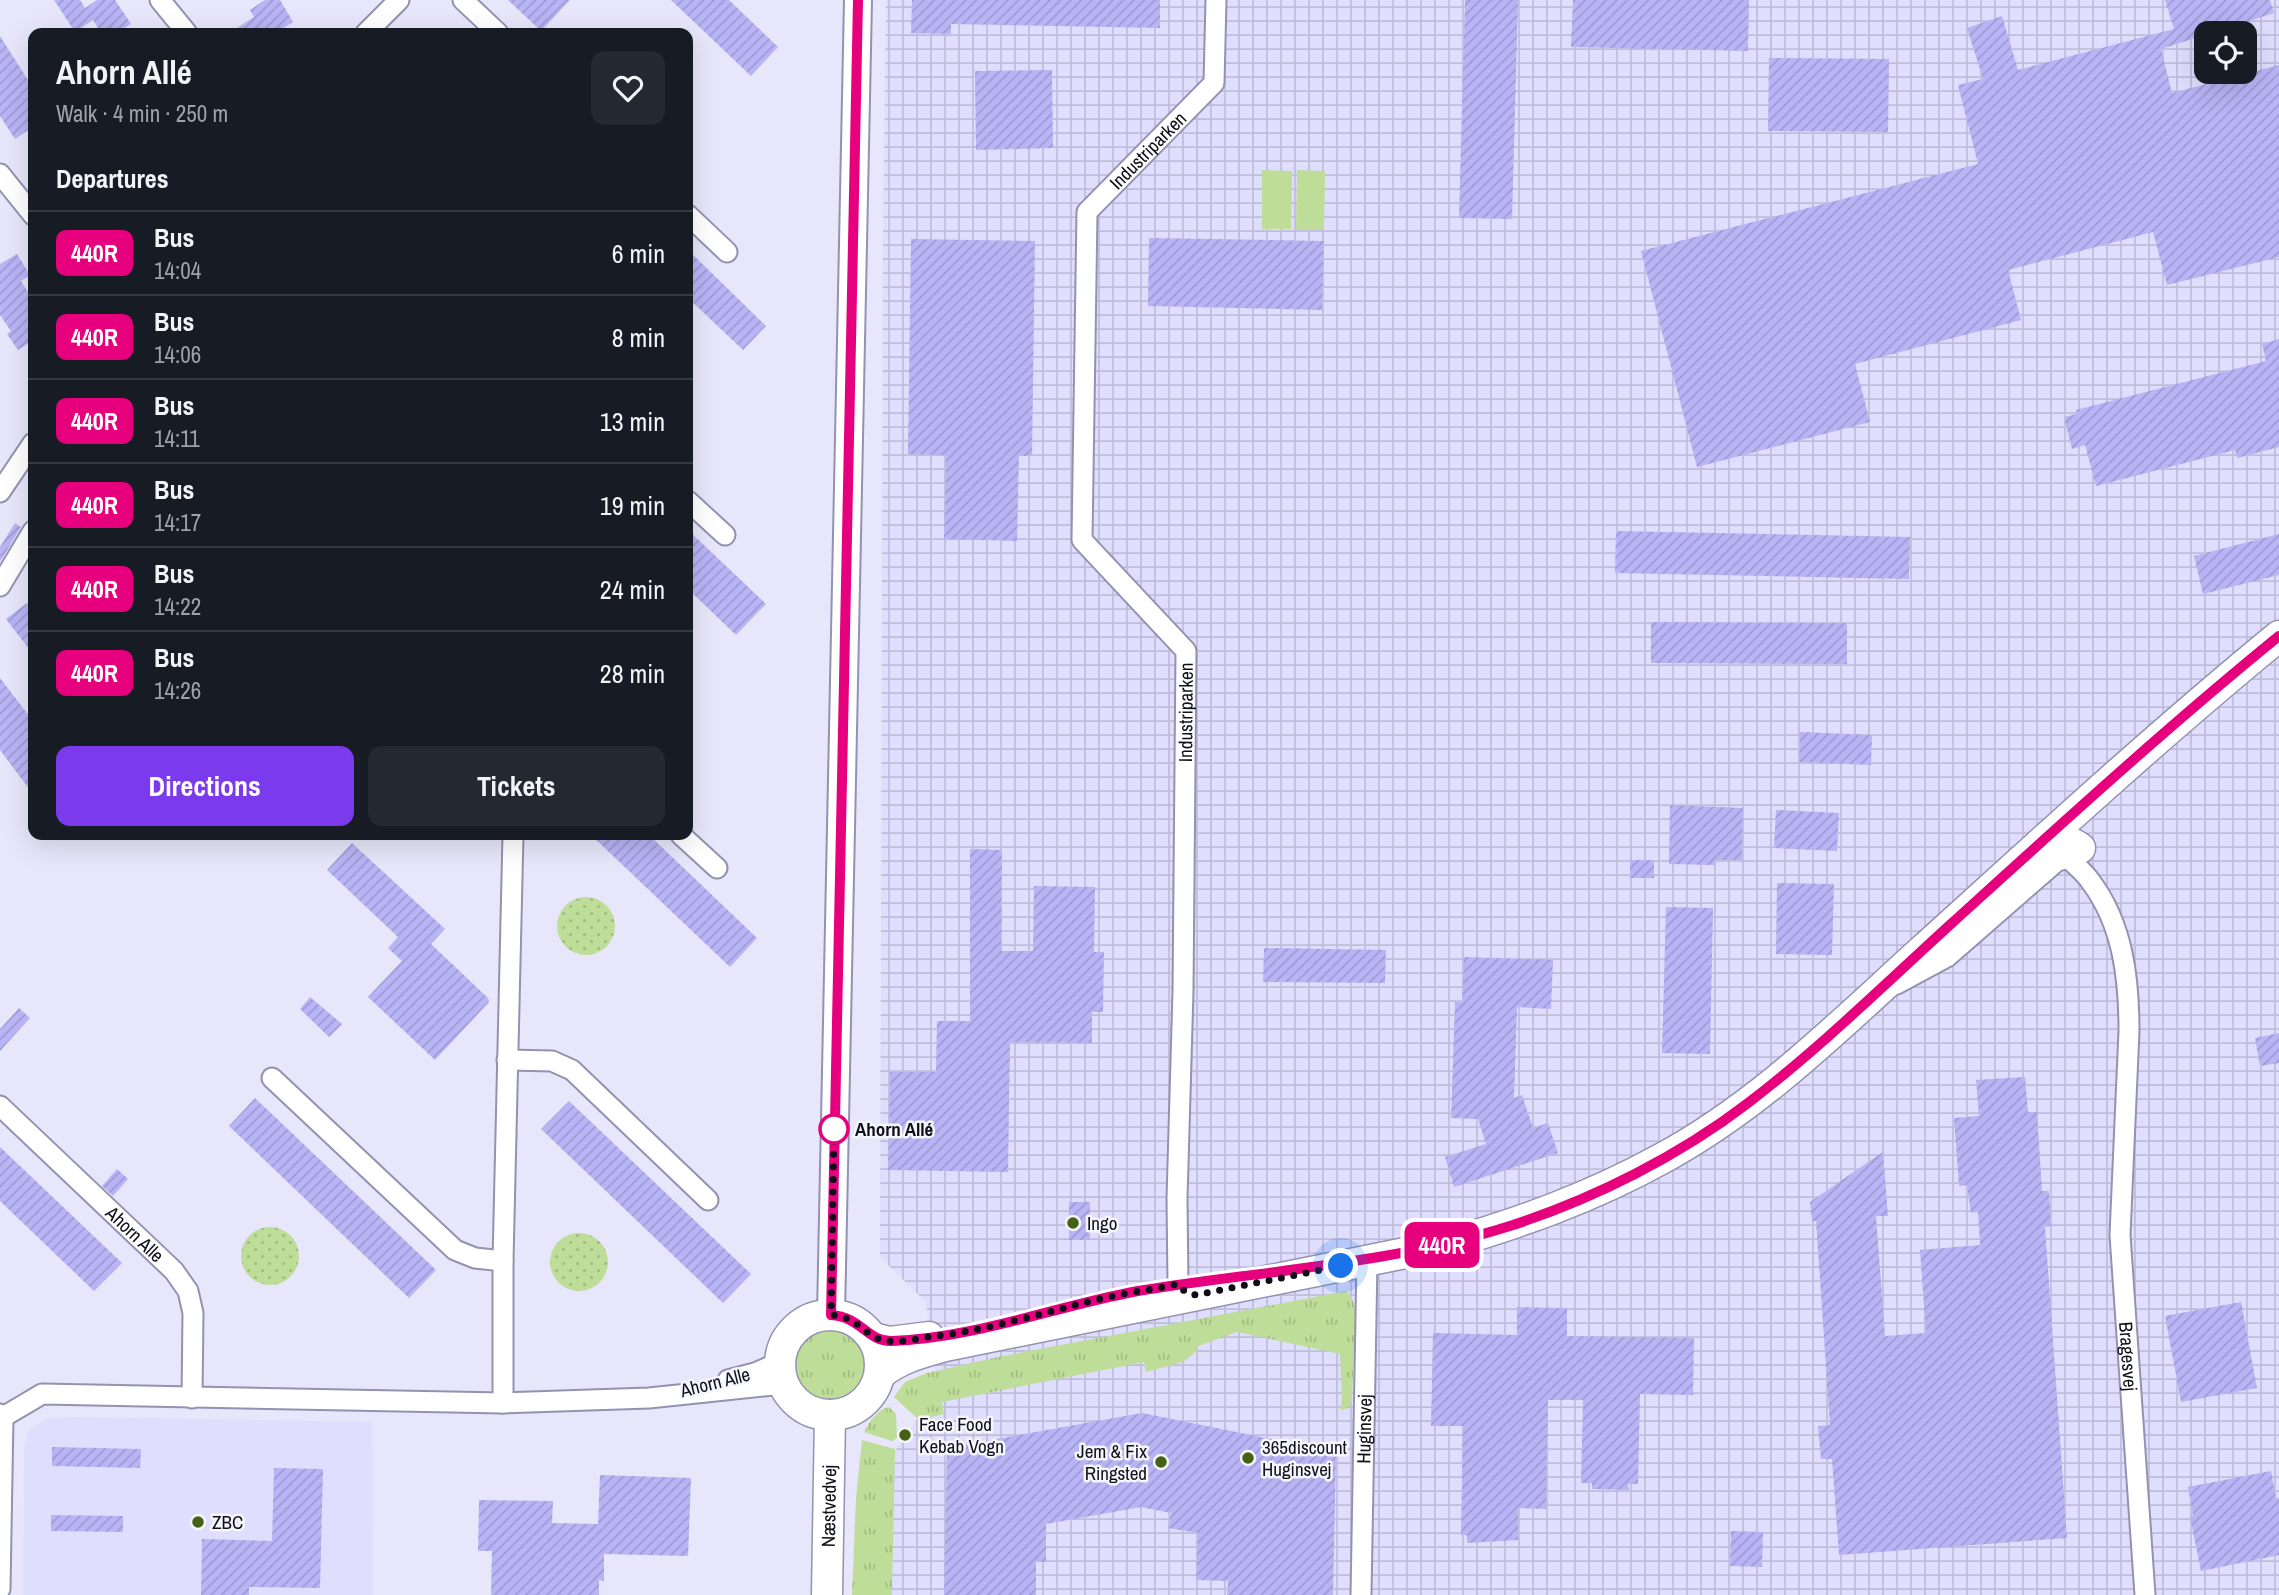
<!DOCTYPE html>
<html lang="en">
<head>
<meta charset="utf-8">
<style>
	:root { --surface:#171b24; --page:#242831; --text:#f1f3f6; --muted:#9ea1a6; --line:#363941; --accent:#7c3aed }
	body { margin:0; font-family:"Archivo Narrow",sans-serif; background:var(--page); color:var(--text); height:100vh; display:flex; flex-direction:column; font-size:26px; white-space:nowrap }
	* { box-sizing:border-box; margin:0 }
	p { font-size:23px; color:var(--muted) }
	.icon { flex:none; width:38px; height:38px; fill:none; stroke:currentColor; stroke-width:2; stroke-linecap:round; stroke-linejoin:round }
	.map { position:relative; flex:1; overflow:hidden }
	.details { position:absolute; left:28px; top:28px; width:665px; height:812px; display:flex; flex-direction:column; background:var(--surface); border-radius:14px; box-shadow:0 7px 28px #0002 }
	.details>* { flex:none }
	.badge { padding:0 14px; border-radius:10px; font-size:24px; line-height:46px }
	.fabs { position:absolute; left:2194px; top:21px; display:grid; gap:14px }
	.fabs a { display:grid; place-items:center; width:63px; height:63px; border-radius:14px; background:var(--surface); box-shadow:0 7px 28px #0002; font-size:35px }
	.you { position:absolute; width:35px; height:35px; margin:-18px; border:5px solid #fff; border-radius:50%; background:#1a73e8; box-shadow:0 0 0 10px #1a73e833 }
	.map>.badge { position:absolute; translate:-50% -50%; box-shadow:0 0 0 4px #fff }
	h2 { padding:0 28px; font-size:26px; line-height:63px }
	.round { display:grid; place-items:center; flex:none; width:74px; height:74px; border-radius:14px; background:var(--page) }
	.headline { display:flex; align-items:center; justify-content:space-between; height:119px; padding:0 28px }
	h1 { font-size:33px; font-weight:700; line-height:52px }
	.action { display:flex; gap:14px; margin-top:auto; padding:14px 28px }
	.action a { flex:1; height:80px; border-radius:14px; background:var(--accent); color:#fff; font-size:28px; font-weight:700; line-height:80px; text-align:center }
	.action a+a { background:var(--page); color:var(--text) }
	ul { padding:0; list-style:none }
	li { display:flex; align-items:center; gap:21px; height:84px; padding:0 28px; border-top:2px solid var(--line) }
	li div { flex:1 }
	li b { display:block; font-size:26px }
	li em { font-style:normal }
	li .badge { min-width:77px; font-weight:700; text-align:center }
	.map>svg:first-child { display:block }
	.built { fill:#e0defe }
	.industrial { fill:url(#industrial-grid); fill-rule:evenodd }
	.grass { fill:url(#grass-tufts) }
	.park { fill:url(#park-dots) }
	.pitch { fill:#bedd98 }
	.building { fill:url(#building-hatch) }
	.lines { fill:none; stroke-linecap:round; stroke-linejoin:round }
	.street-casing { stroke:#9392b0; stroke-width:23 }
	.secondary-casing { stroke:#9392b0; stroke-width:30 }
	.primary-casing { stroke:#9392b0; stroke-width:33 }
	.street { stroke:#fff; stroke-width:19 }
	.secondary { stroke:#fff; stroke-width:26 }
	.primary { stroke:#fff; stroke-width:30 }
	.line-casing { stroke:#fff; stroke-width:16 }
	.line { stroke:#e6007e; stroke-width:10 }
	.walk { stroke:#0f0e19; stroke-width:7; stroke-dasharray:0 12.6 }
	.stop-dot { fill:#fff; stroke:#e6007e; stroke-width:3.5 }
	.poi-dot { fill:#456113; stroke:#f5f5fc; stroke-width:2.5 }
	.labels { text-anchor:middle; stroke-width:5; stroke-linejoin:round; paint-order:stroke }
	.street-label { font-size:19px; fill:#0f0e19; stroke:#f5f5fc }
	.stop-label { font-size:19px; font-weight:bold; fill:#0f0e19; stroke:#f5f5fc; text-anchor:start }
	.poi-label { font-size:19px; fill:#0f0e19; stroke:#f5f5fc; text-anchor:start }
</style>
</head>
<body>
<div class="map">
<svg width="2279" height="1595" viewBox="0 0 2279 1595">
	<defs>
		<pattern id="industrial-grid" width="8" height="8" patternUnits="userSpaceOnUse" patternTransform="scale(1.75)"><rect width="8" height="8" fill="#e0defe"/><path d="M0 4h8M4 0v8" fill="none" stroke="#bfbdd9"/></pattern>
		<pattern id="grass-tufts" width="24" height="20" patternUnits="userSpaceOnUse" patternTransform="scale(1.75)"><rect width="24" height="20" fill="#bedd98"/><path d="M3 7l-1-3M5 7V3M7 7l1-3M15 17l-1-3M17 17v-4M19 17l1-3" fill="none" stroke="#a2bc82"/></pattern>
		<pattern id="park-dots" width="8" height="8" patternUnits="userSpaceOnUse" patternTransform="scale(1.75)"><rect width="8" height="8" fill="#bedd98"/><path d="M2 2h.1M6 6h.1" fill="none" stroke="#a2bc82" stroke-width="1.8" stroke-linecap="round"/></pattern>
		<pattern id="building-hatch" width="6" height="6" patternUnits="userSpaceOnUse" patternTransform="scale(1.75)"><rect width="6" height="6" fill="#b9b4f6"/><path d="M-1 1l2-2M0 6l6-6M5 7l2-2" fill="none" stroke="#9e9ad2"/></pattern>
	</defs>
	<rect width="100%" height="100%" fill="#e7e6fa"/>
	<path class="built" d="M77 1417 372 1422 373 1595H23L24 1448 29 1429 48 1418Z"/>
	<path class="industrial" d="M886 0H2279V1595H883L887 1462 937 1391 926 1302 880 1257 883 248ZM2207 33H2245V72H2207Z"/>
	<g class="grass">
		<path d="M1346 1291C1360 1304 1356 1328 1357 1346L1354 1347 1352 1401 1349 1408 1340 1410 1342 1399 1340 1354 1237 1332 1196 1347 1198 1350 1183 1362 1146 1372 1144 1362 942 1402 944 1414 919 1420 894 1397 905 1382 927 1373 998 1357Z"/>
		<circle cx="831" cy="1363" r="36"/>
		<path d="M889 1407 896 1414 897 1438 892 1441 864 1432C869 1422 878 1409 889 1407Z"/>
		<path d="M862 1440 895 1449 892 1595H852L856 1498Z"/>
	</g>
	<g class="park">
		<circle cx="586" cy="926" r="29"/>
		<circle cx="270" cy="1256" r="29"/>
		<circle cx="579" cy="1262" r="29"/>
	</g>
	<g class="pitch">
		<path d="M1262 170 1292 171 1291 229H1262Z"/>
		<path d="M1297 170 1325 171 1324 230H1296Z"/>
	</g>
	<g class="building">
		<path d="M54 0H80L85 8 97 0H115L131 24 116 33H101L93 20 75 32Z"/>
		<path d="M265 0H280L293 22 275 33H229L254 17 250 10Z"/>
		<path d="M508 0H570L541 31Z"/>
		<path d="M671 0H729L778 47 751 76Z"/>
		<path d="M912 0H1160V28L951 24V34L911 33Z"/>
		<path d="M1465 0H1518L1512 219 1459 218Z"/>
		<path d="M1573 0H1749L1748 51 1571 47Z"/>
		<path d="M2165 0H2270L2274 13 2161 49 2172 93 2279 65V257L2167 285 2153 232 2008 270 2021 320 1855 364 1870 422 1697 467 1641 251 1978 164 1958 85 1983 79 1967 28 2002 16 2018 70 2174 29Z"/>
		<path d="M0 36 33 88V127L15 139 0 116Z"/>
		<path d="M1769 58 1889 59 1888 132 1768 131Z"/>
		<path d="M1052 70 1053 148 976 150 975 71Z"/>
		<path d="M1149 238 1324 241 1322 310 1148 306Z"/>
		<path d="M911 239 1035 241 1032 456H1019L1017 541 944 539 946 455 908 454Z"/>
		<path d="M688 250 766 326 743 350 688 298Z"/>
		<path d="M17 254 30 275 21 281 33 300V340L18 350 7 334 11 331 0 315V264Z"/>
		<path d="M2279 339V447L2237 458 2235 450 2096 486 2085 445 2072 449 2064 417 2077 414 2076 410 2266 361 2262 344Z"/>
		<path d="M15 523 21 527 0 562V547Z"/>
		<path d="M688 530 766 604 736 635 688 589Z"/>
		<path d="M1616 531 1910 537 1909 579 1615 573Z"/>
		<path d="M2279 534V575L2203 594 2194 556Z"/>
		<path d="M27 603 33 611V654L6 619Z"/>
		<path d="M1651 622 1847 623V664L1651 663Z"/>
		<path d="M0 678 33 721V794L0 750Z"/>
		<path d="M1800 732 1872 735 1871 765 1799 762Z"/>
		<path d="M1670 805 1743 808 1742 860H1715V865L1669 864Z"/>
		<path d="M1776 810 1839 813 1837 851 1774 848Z"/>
		<path d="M591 835H649L757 938 730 967Z"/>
		<path d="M352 843 445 929 431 944 488 998 489 1002 435 1060 368 997 402 961 388 948 398 937 327 870Z"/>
		<path d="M970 849 1002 850 1001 951H1033L1034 886 1095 887 1094 952H1104L1103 1012H1092V1043L1010 1042 1008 1172 888 1170 890 1072H936L937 1021H970Z"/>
		<rect x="1630" y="860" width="24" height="18"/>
		<path d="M1777 883 1834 884 1832 955 1776 954Z"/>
		<path d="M1666 907 1713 908 1710 1054 1662 1053Z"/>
		<path d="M1264 948 1386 950 1385 983 1263 982Z"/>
		<path d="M1464 957 1553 960 1551 1009 1517 1007 1514 1098 1522 1095 1533 1128 1548 1123 1558 1153 1454 1187 1445 1157 1486 1144 1478 1119 1451 1118 1455 1002H1462Z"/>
		<path d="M310 997 342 1024 329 1037 300 1009Z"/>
		<path d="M19 1008 30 1018 0 1051V1029Z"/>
		<path d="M2279 1033V1063L2260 1066 2255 1038Z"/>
		<path d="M2025 1077 2028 1112H2037L2042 1191H2049L2051 1226 2045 1227 2067 1538 1839 1555 1832 1459H1821L1818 1426 1830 1425 1816 1221H1812L1810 1202 1883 1152 1888 1216H1876L1885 1336 1926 1333 1920 1250 1980 1245 1978 1212 1971 1213 1967 1185 1959 1186 1954 1118 1979 1116 1976 1080Z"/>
		<path d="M255 1098 436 1270 409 1298 229 1126Z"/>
		<path d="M569 1101 751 1274 723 1303 541 1129Z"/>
		<path d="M0 1147 122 1263 94 1291 0 1201Z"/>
		<path d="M117 1169 128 1179 113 1196 102 1186Z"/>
		<rect x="1069" y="1202" width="21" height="38"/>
		<path d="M2241 1302 2257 1388 2181 1402 2165 1316Z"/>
		<path d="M1517 1307 1567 1308V1336L1694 1338 1693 1395 1640 1394 1638 1484H1628L1629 1490 1592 1489V1483H1581L1583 1400H1548L1546 1509 1518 1508V1540L1467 1543V1535H1461L1463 1426H1431L1433 1333 1517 1335Z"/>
		<path d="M1142 1413 1336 1452 1333 1595H1227L1228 1581 1196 1580 1198 1533 1168 1528 1171 1513 1141 1507 1046 1524V1562H1036V1595H944L947 1448Z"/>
		<path d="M52 1447 141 1449 140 1468 52 1466Z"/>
		<path d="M274 1468 323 1469 320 1588 249 1587V1595H201L202 1539 272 1541Z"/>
		<path d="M2271 1471 2276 1498H2279V1555L2201 1571 2190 1517 2193 1516 2188 1487Z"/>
		<path d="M600 1475 691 1478 688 1556 604 1554V1581L599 1580V1595H491L492 1551H478L479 1500 553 1501 552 1523 598 1524Z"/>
		<path d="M51 1515 123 1516V1532L51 1531Z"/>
		<path d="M1731 1531 1763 1532 1762 1567 1730 1566Z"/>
	</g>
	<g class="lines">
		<g class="street-casing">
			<g id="street">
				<path d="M160 0 187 33"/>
				<path d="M463 0 498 33"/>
				<path d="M366 33 399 0"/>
				<path d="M0 174 33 215"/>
				<path d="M688 215 727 252"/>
				<path d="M0 492 33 443"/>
				<path d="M688 501 725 535"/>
				<path d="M0 586 33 531"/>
				<path d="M681 835 717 868"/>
				<path id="s1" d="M2057 841C2062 857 2082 868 2091 882 2123 925 2129 978 2129 1031L2120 1235 2145 1595"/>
				<path d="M1897 984 1947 957 2057 861 2070 858"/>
				<path d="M507 1060 552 1061 572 1070 708 1200"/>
				<path d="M272 1078 455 1250 475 1258 503 1261"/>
				<path id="s2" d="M0 1106 174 1271 188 1291 193 1313 192 1398"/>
				<path id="s3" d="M1158 1297 1171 1293 1178 1285 1177 1199 1183 991 1186 651 1082 540 1087 212 1214 83 1216 0"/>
				<path d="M728 1380 755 1373 780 1362"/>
				<path d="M503 1403V1261L513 835"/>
				<path d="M0 1414 3 1417 0 1589"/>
				<path d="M3 1417 42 1394 503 1403 649 1398 783 1384"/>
				<path id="s4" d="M1361 1595 1367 1261"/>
			</g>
		</g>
		<g class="secondary-casing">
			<path id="secondary" d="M831 1315 858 0"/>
		</g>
		<g class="primary-casing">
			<g id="primary">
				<path d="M2041 843C2056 836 2067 839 2080 848"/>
				<circle cx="830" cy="1365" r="50"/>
				<path d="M873 1338 890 1342 929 1337"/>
				<path d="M880 1374C900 1358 920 1353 945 1346L1440 1246C1517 1224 1590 1198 1661 1159 1761 1105 1842 1023 1925 948 2042 842 2157 736 2279 636"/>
				<path id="s5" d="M827 1595 830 1415"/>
			</g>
		</g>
		<use href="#street" class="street"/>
		<use href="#secondary" class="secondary"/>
		<use href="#primary" class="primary"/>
	</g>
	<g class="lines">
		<g class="line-casing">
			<path id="line" d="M858 0 831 1315C862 1317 867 1342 892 1341 976 1338 1056 1306 1138 1291 1265 1270 1389 1265 1513 1225 1595 1198 1679 1156 1748 1103 1820 1048 1885 984 1952 923 2059 826 2166 728 2279 636"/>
		</g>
		<use href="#line" class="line"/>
		<path class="walk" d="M834 1129 831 1315C861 1317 864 1338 887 1341 902 1343 920 1338 935 1336 996 1329 1050 1310 1109 1297 1131 1292 1155 1289 1178 1284L1186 1293 1196 1295 1341 1266"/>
	</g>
	<circle class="stop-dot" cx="834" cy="1129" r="14"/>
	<g class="poi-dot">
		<circle cx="1073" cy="1223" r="7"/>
		<circle cx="905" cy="1435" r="7"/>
		<circle cx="1248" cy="1458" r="7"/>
		<circle cx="1161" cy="1462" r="7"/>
		<circle cx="198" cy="1522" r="7"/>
	</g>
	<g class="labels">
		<g class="street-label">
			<text dy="7" stroke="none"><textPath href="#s3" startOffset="1225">Industriparken</textPath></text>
			<text dy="7" stroke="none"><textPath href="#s3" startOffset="597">Industriparken</textPath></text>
			<text dy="7" stroke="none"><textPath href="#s2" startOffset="186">Ahorn Alle</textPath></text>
			<text dy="7" stroke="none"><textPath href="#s1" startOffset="536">Bragesvej</textPath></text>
			<text transform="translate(715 1382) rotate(-14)" y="7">Ahorn Alle</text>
			<text dy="7" stroke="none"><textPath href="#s4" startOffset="166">Huginsvej</textPath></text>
			<text dy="7" stroke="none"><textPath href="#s5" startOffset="89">Næstvedvej</textPath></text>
		</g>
		<g class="stop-label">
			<text x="855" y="1136">Ahorn Allé</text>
		</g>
		<g class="poi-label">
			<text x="1087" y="1230">Ingo</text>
			<text x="919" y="1431">Face Food<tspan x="919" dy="22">Kebab Vogn</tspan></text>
			<text x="1262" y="1454">365discount<tspan x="1262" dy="22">Huginsvej</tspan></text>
			<text x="1147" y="1458" text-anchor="end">Jem &amp; Fix<tspan x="1147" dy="22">Ringsted</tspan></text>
			<text x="212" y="1529">ZBC</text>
		</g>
	</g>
</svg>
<div class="fabs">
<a><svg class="icon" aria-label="locate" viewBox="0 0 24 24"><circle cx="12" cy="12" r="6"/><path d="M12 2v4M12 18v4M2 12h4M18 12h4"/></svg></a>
</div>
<div class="you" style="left:1341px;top:1266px"></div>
<b class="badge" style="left:1442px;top:1245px;background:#e6007e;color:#fff">440R</b>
<section class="details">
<div class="headline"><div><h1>Ahorn Allé</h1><p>Walk · 4 min · 250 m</p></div><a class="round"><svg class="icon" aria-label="heart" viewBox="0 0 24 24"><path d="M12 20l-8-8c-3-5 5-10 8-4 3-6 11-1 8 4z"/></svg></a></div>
<h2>Departures</h2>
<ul>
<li><span class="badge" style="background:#e6007e;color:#fff">440R</span><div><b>Bus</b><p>14:04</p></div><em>6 min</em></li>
<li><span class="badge" style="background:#e6007e;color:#fff">440R</span><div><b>Bus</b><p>14:06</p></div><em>8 min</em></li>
<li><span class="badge" style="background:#e6007e;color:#fff">440R</span><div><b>Bus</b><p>14:11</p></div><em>13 min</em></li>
<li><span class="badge" style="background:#e6007e;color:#fff">440R</span><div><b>Bus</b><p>14:17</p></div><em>19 min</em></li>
<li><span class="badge" style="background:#e6007e;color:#fff">440R</span><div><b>Bus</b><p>14:22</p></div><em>24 min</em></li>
<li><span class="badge" style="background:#e6007e;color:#fff">440R</span><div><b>Bus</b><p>14:26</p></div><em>28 min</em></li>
</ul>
<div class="action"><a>Directions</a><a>Tickets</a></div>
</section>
</div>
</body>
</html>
